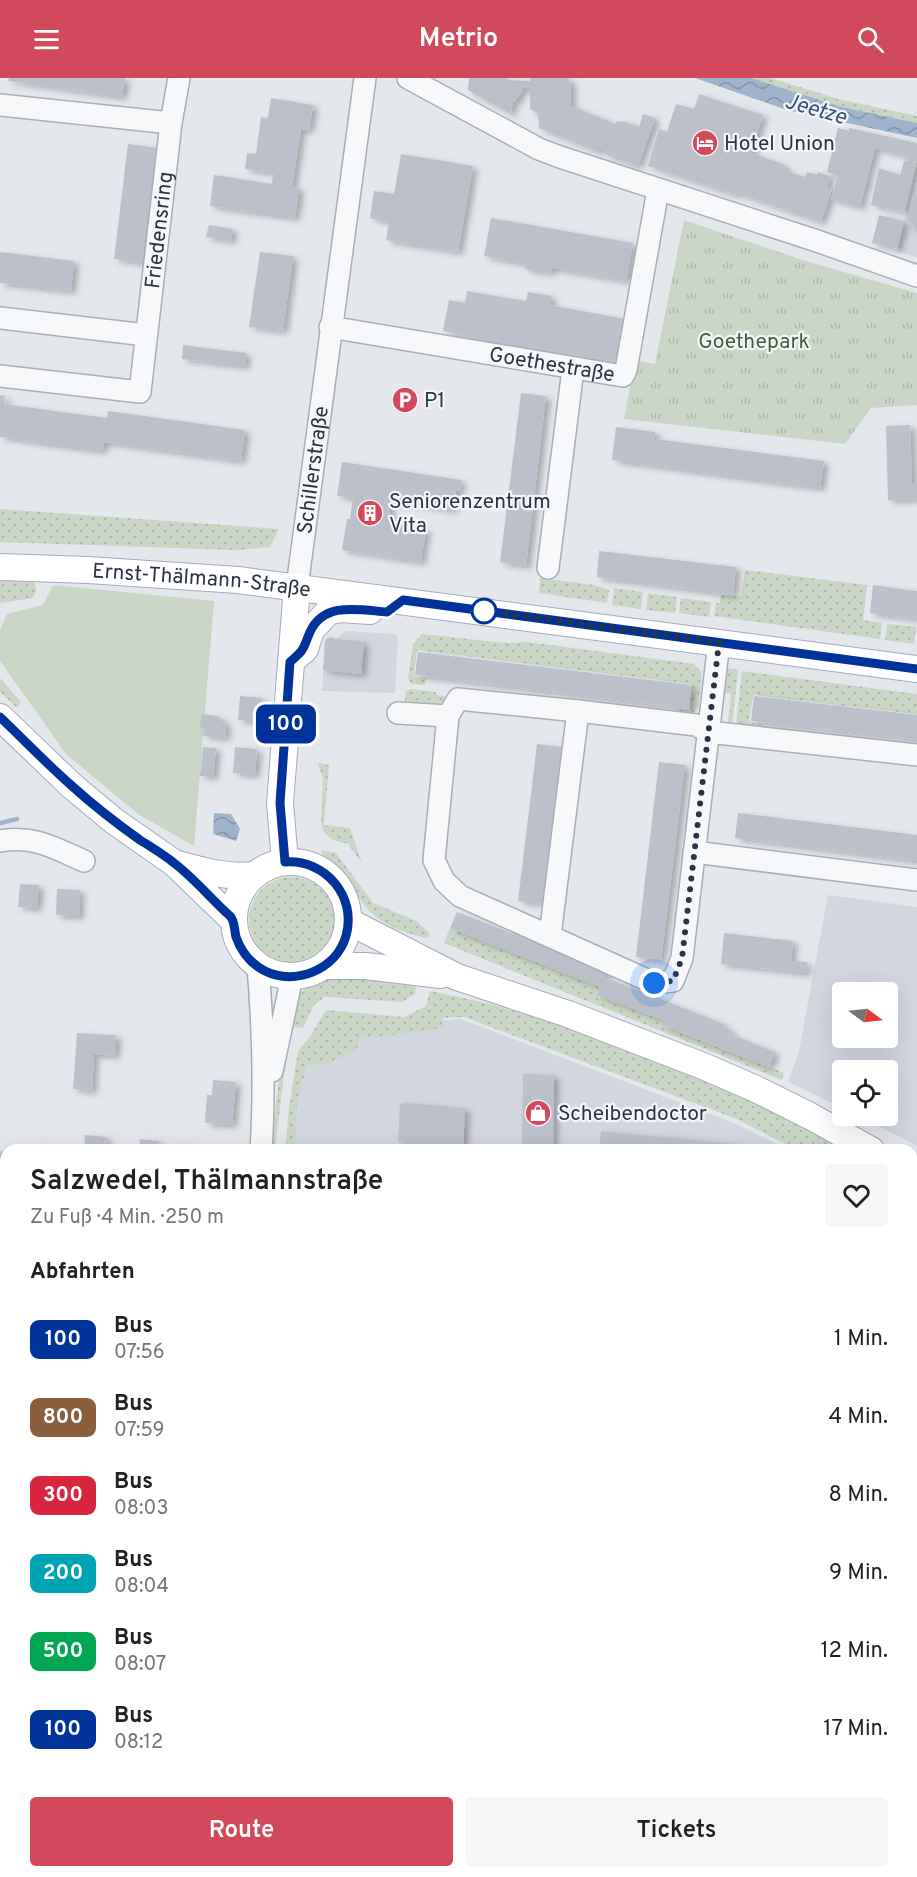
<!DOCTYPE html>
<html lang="de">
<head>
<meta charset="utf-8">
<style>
	:root { --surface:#fff; --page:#f6f6f6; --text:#202124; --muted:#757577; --accent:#d1495b }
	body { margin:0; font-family:Overpass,sans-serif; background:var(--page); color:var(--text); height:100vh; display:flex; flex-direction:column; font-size:22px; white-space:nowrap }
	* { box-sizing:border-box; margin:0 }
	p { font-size:20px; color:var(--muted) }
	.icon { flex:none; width:33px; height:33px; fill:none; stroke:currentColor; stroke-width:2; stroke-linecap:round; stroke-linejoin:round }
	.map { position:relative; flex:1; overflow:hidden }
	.sheet { position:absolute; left:0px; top:1066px; width:918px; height:734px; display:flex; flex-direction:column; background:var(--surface); border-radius:18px 18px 0 0; box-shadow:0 6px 24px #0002 }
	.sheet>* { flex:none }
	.badge { padding:0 12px; border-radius:9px; font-size:21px; line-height:39px }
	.needle { width:39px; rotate:105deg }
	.fabs { position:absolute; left:832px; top:904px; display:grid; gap:12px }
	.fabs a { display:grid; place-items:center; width:66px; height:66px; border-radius:6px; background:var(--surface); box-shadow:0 6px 24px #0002; font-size:30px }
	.you { position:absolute; width:30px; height:30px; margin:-15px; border:4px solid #fff; border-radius:50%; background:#1a73e8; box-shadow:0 0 0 9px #1a73e833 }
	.map>.badge { position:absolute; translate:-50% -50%; box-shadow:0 0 0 3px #fff }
	h2 { padding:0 30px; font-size:22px; line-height:54px }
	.round { display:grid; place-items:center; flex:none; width:63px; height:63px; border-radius:6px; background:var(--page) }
	.summary { display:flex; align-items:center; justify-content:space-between; height:102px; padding:0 30px }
	h1 { font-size:28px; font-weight:600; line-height:45px }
	.cta { display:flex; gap:12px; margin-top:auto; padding:12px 30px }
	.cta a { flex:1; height:69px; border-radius:6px; background:var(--accent); color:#fff; font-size:24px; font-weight:600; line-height:69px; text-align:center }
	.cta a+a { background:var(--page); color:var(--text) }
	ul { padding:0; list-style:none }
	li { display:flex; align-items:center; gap:18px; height:78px; padding:0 30px }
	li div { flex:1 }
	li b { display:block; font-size:22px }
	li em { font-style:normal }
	li .badge { min-width:66px; font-weight:700; text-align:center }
	header { display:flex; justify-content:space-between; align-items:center; height:78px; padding:0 30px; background:var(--accent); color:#fff; font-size:27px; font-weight:600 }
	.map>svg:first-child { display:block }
	.built { fill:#d2d6de; fill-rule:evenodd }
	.grass { fill:url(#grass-dots) }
	.park { fill:url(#park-tufts) }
	.garden { fill:#c9d6c5 }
	.water { fill:url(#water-waves) }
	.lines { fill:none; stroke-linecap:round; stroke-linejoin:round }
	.stream { stroke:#9fb4cc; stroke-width:4.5 }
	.building { fill:#bbc0ca; filter:url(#shadow) }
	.minor-casing { stroke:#a9aeb7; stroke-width:24 }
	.major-casing { stroke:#a3abb8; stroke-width:28 }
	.minor { stroke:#f7f8fa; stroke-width:21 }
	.major { stroke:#fff; stroke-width:26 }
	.line-casing { stroke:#fff; stroke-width:14 }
	.line { stroke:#039; stroke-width:9 }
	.walk { stroke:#2b3445; stroke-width:6; stroke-dasharray:0 10.8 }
	.stop-dot { fill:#fff; stroke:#039; stroke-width:3 }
	.labels { text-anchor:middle; stroke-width:4.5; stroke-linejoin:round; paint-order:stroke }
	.poi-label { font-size:21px; fill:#2b3445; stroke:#f4f6f9; text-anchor:start }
	.street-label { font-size:21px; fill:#2b3445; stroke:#f4f6f9 }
	.park-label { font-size:21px; fill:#3f6138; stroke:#f4f6f9 }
	.water-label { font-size:22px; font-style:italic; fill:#34527a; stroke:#f4f6f9 }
</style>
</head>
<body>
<header><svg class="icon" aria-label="menu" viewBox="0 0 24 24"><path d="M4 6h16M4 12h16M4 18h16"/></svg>Metrio<svg class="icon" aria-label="search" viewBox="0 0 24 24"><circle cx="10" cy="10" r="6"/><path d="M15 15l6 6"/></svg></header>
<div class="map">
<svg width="917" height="1799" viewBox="0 0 917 1799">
	<defs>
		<pattern id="grass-dots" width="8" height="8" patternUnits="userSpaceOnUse" patternTransform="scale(1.5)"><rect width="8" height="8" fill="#c9d6c5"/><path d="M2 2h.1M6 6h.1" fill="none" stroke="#adb8ab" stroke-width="1.8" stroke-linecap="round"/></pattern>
		<pattern id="park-tufts" width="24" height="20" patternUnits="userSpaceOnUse" patternTransform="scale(1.5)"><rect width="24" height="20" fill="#c9d6c5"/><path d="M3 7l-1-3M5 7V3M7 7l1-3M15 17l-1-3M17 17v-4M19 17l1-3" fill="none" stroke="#adb8ab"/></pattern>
		<pattern id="water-waves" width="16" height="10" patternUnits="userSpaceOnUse" patternTransform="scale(1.5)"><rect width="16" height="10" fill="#9fb4cc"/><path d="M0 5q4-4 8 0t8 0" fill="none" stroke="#8293a7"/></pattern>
		<filter id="shadow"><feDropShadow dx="5" dy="3" stdDeviation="3" flood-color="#0004"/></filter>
	</defs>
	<rect width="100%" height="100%" fill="#e4e7ec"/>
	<g class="built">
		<path d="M917 88V179L897 174Z"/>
		<path d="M346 553 396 556 398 559 395 615 322 613 325 571Z"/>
		<path d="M828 817 917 829V1068L859 1038H888V993H843V1030L788 1004 799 973ZM843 915H888V960H843Z"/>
		<path d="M461 941 736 1046 789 1072H291L300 977 365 949Z"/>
		<path d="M912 1151 917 1154V1320L912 1319Z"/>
	</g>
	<g class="grass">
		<path d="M751 0H771L838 21 917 38V45L842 29Z"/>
		<path d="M0 431 279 451 270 469 236 472 0 464Z"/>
		<path d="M745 492 867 507 863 542 882 545 880 561 714 538 716 525H720L721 517 741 519Z"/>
		<path d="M540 500 594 507 609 512 607 525 539 515Z"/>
		<path d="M0 501H34L36 513 33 520 0 525Z"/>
		<path d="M614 510 643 514 641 531 612 527Z"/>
		<path d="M648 515 677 519 675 535 646 532Z"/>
		<path d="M681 520 711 524 709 539 679 535Z"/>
		<path d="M887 546 916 549 914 566 885 562Z"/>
		<path d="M422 556 506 565 528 564 694 586 702 595 698 630 691 637H678L679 631 689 632 692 606 417 572 414 598 426 600 425 607 411 606 408 601 413 566Z"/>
		<path d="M728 590 738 592 732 648 717 645H728L731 616 720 614 723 598Z"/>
		<path d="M742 593 917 616V636L753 617 749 644 763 646V651L736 647Z"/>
		<path d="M0 600 21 624 17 630 0 614Z"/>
		<path d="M411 611 436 614V617L445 618 444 628 404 630 406 613Z"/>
		<path d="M318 685 329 687 324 747 350 750 362 785 348 766 333 762 324 754 321 745 323 700Z"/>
		<path d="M321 772 336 775 373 825 417 843 430 856 428 860C403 856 373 843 359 820 356 815 355 808 351 803 343 794 332 786 323 777Z"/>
		<circle cx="292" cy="842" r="43"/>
		<path d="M450 850 600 909 598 917 663 942 662 947 784 995 782 1002 444 865Z"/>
		<path d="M336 896 416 906 415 916 402 924 325 919 314 927 303 950 289 948C299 909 299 912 336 896Z"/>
		<path d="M430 913C502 926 572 950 640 976 712 1003 781 1033 847 1072H797L737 1041 464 939 443 940 442 950 377 959 361 958 357 971 330 985 307 987 296 1032 295 1072H285L289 1030 298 973 309 960 326 932 404 939 426 928Z"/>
		<path d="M282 979H286L275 1072H270Z"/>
		<path d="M912 1111 917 1114V1147L912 1144Z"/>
	</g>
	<path class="park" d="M684 142 809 184 917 215V327L871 330 845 366 624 341 635 282 655 286Z"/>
	<g class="garden">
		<path d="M53 507 214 523 194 768 138 736 66 676 0 583V552L7 536 43 527Z"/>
		<path d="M0 1194H6V1302H2L0 1319Z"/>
		<path d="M0 1445H6V1684L0 1683Z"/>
		<path d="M912 1675H917V1799H872L874 1794H912Z"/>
	</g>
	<g class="water">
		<path d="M695 0H751L842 29 917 45V60L787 32Z"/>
		<path d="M214 735 231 736 240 751 236 763 213 756Z"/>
	</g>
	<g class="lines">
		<path class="stream" d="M0 745 17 741"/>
	</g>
	<g class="building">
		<path d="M9 0H125L122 19 8 3Z"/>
		<path d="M469 0H507V2L530 3V0H568L571 7V28L616 46 617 43 623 44 624 43 639 49 643 36 655 40 638 88 606 77 607 73 600 71 599 74 539 50 538 35 530 31V10H519L523 12 518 20H517L515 24 513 23 511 36 468 12Z"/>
		<path d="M699 16 763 37 751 75 785 87 784 92 805 99 807 94 817 97 818 94 830 98 827 109 832 111 821 144 737 115 736 117 648 88 659 51 667 54 676 26 694 31Z"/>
		<path d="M271 20 313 27 309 52 301 51 292 109 299 110 295 140 210 128 214 97 272 106 273 95 245 91 247 75 256 76 261 39 268 40Z"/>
		<path d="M838 50 849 53V50L917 65V81L904 134 871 127 879 90 900 97 904 83 907 84 908 79 875 70 860 129 831 121 838 98 827 94Z"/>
		<path d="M128 66 159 70 144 185 114 181Z"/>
		<path d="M401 76 473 88 458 174 386 162 389 144 370 140 374 113 394 116Z"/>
		<path d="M916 104 917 148 916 153 907 142Z"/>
		<path d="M879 137 904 143 897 171 872 165Z"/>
		<path d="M491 140 633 165 626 203 552 190 551 195 525 191 526 186 484 178Z"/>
		<path d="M209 147 233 151 231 163 206 159Z"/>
		<path d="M0 174 74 183 71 213 0 205Z"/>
		<path d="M260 174 293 178 283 253 249 249Z"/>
		<path d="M467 213 526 223 528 214 552 218 550 227 625 241 617 284 542 271V274L470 261 471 258 443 253 449 222 465 225Z"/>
		<path d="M183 267 246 275 245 288 182 281Z"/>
		<path d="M521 315 546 318 526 488 500 484Z"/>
		<path d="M0 317 5 318 4 326 25 329 107 340 108 333 245 352 241 383 104 364 102 373 0 359Z"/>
		<path d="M910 347 912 405H917V421L888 422 886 348Z"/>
		<path d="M616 349 655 354V361L824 383 820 410 612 382Z"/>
		<path d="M342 384 461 402 460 413 456 412 453 432 391 423 389 438 401 440 400 447 426 451 421 484 342 472 347 441H350L353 420 337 418Z"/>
		<path d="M599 473 736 489 733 517 597 499Z"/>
		<path d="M873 507 917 513V541L870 535Z"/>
		<path d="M332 559 335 561 364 564 361 596 323 592 325 563 327 560Z"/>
		<path d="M418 574 691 607 689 631 415 597Z"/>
		<path d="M240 618 262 620 260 644 238 642Z"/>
		<path d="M754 618 917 637V662L751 643Z"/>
		<path d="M202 636 218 638 226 647 225 660 203 658 204 651 200 650Z"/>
		<path d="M537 666 562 669 543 826 518 823Z"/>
		<path d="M203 669 216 670 213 699 200 698Z"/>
		<path d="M235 669 257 671 255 697 233 695Z"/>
		<path d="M659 684 685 687 661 882 636 879Z"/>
		<path d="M738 735 917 757V783L735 760Z"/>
		<path d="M20 806 39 807 37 830 18 829Z"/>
		<path d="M57 811 80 812 79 838 56 837Z"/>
		<path d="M457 834 607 892 604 899 724 946 723 949 731 952 730 956 775 974 769 989 662 947 663 942 597 917 600 909 450 850Z"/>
		<path d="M724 855 793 863 791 883 807 884 806 895 721 886Z"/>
		<path d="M77 955 116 957 115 978 94 976 92 1013 73 1011Z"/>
		<path d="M523 996 554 997 553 1072H522Z"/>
		<path d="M213 1002 236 1004 232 1047 205 1045 207 1017H212Z"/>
		<path d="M406 1025 465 1030 463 1072H403L404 1064H398L400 1026Z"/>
		<path d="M601 1053 735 1066 734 1072H599Z"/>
		<path d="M85 1057 107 1059 106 1072H84Z"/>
		<path d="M140 1061 159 1063 158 1072H139Z"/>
		<path d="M172 1066 191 1067V1072H172Z"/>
		<path d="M35 1068 56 1070V1072H35Z"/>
		<path d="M0 1073 6 1074V1098L0 1097Z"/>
		<path d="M6 1141V1194H0V1142Z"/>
		<path d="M0 1390 6 1391V1419H0Z"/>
		<path d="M0 1431 6 1432V1445H0Z"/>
		<path d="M0 1683 6 1684V1702H0Z"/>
		<path d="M0 1779H6V1794H11V1796H0Z"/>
		<path d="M80 1794H123L122 1799H80Z"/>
		<path d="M167 1794H187L186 1799H166Z"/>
	</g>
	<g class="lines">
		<g class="minor-casing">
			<g id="minor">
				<path d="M408 0 539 71 560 79 814 162 917 198"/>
				<path d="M0 27 171 45"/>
				<path d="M0 240 146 257"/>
				<path id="s1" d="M330 249 623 298 626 292 658 112"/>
				<path id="s2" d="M0 298 140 314 171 45 179 0"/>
				<path d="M548 490 573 291"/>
				<path id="s3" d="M297 509 365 0"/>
				<path d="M398 635 448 638 458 621 578 633 696 647 708 654 917 677"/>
				<path d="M448 638 434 782 444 803 460 818 654 905 673 903 682 880 719 564"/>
				<path d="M0 763C34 757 54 770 84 783"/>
				<path d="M694 774 917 802"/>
				<path d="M550 858 578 633"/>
				<path d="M258 888C263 950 265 1011 261 1072"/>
				<path d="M272 993 292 899"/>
				<path d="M0 1122 6 1121"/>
				<path d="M0 1368 6 1369"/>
				<path d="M0 1757 6 1758"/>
				<path d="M491 1794 557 1799"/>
				<path d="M213 1799 214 1794"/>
				<path d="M616 1799V1794"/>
				<path d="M788 1799 789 1794"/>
			</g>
		</g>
		<g class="major-casing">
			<g id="major">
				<path id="s4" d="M0 489 88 492 238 502 917 591"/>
				<path d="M292 582 305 571 311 552 328 534 340 531 370 533"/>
				<path d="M0 639 72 708 114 743 174 785 233 842"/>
				<circle cx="291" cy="841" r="57"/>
				<path d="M285 784 280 725 297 509"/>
				<path d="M178 786C203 793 227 800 254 797"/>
				<path d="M348 843 457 899 568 936 703 988 756 1011 810 1038 871 1072"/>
				<path d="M325 888H366L441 897"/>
				<path d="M912 1098 917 1101"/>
			</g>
		</g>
		<use href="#minor" class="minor"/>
		<use href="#major" class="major"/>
	</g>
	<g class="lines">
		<g class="line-casing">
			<path id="line" d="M0 639C24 662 47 686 72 708 93 727 116 745 140 762 151 769 163 776 174 785 194 800 211 821 230 838 235 843 234 851 236 859 241 873 251 886 265 893 295 908 336 892 346 858 357 819 326 781 285 784L280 725 290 584C307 569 302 572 310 554 324 523 360 532 387 534L403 522 917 591"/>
		</g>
		<use href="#line" class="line"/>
		<path class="walk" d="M484 533 719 564 682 880 673 903 654 905"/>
	</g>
	<defs>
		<g id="hotel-disc" transform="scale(1.35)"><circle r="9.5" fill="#d1495b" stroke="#f4f6f9"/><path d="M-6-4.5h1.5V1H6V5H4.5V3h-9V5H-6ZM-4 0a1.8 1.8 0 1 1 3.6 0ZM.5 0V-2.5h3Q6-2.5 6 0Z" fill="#fff"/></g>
		<g id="parking-disc" transform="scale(1.35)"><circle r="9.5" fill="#d1495b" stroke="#f4f6f9"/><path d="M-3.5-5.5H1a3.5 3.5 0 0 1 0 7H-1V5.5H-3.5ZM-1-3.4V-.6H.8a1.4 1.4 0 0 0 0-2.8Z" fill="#fff"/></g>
		<g id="building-disc" transform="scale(1.35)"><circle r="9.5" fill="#d1495b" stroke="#f4f6f9"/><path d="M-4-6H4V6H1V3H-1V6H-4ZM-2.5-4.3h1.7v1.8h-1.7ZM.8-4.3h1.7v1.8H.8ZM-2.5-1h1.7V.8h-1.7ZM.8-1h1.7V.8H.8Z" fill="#fff"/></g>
		<g id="shop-disc" transform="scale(1.35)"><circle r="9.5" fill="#d1495b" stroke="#f4f6f9"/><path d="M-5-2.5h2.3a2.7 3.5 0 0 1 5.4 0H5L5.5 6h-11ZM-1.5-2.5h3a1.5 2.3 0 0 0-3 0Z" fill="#fff"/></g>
	</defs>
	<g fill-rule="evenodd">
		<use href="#hotel-disc" x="705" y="65"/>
		<use href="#parking-disc" x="405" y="322"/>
		<use href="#building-disc" x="370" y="435"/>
		<use href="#shop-disc" x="538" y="1035"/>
	</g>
	<circle class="stop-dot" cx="484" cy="533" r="12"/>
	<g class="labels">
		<g class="poi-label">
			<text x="724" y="72">Hotel Union</text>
			<text x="424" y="329">P1</text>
			<text x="389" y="430">Seniorenzentrum<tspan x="389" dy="24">Vita</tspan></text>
			<text x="558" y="1042">Scheibendoctor</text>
		</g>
		<g class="street-label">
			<text dy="7" stroke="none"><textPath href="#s2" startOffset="304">Friedensring</textPath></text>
			<text dy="7" stroke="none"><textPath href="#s1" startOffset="225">Goethestraße</textPath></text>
			<text dy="7" stroke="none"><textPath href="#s3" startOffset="118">Schillerstraße</textPath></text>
			<text dy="7" stroke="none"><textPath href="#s4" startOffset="202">Ernst-Thälmann-Straße</textPath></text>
		</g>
		<g class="park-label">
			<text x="754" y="270">Goethepark</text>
		</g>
		<g class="water-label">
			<text transform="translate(816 30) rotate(16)" y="8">Jeetze</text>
		</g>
	</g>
</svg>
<div class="fabs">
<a><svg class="needle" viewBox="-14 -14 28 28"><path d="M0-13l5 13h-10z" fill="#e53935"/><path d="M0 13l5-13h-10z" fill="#757577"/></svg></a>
<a><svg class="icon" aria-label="locate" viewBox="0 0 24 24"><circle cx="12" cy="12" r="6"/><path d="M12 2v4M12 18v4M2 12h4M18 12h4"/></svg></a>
</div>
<div class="you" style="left:654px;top:905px"></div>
<b class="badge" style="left:286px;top:646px;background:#039;color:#fff">100</b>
<section class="sheet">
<div class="summary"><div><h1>Salzwedel, Thälmannstraße</h1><p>Zu Fuß · 4 Min. · 250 m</p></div><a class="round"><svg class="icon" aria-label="heart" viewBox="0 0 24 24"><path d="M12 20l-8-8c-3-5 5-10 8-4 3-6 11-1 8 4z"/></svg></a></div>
<h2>Abfahrten</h2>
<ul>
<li><span class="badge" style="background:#039;color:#fff">100</span><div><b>Bus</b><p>07:56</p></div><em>1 Min.</em></li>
<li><span class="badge" style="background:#8b5e3c;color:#fff">800</span><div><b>Bus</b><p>07:59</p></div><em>4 Min.</em></li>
<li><span class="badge" style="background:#d7263d;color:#fff">300</span><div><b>Bus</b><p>08:03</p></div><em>8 Min.</em></li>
<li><span class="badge" style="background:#00a3b4;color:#fff">200</span><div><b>Bus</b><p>08:04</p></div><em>9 Min.</em></li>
<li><span class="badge" style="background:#00a651;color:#fff">500</span><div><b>Bus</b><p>08:07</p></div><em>12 Min.</em></li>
<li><span class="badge" style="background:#039;color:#fff">100</span><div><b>Bus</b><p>08:12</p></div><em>17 Min.</em></li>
</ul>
<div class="cta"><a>Route</a><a>Tickets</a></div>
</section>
</div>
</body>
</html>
